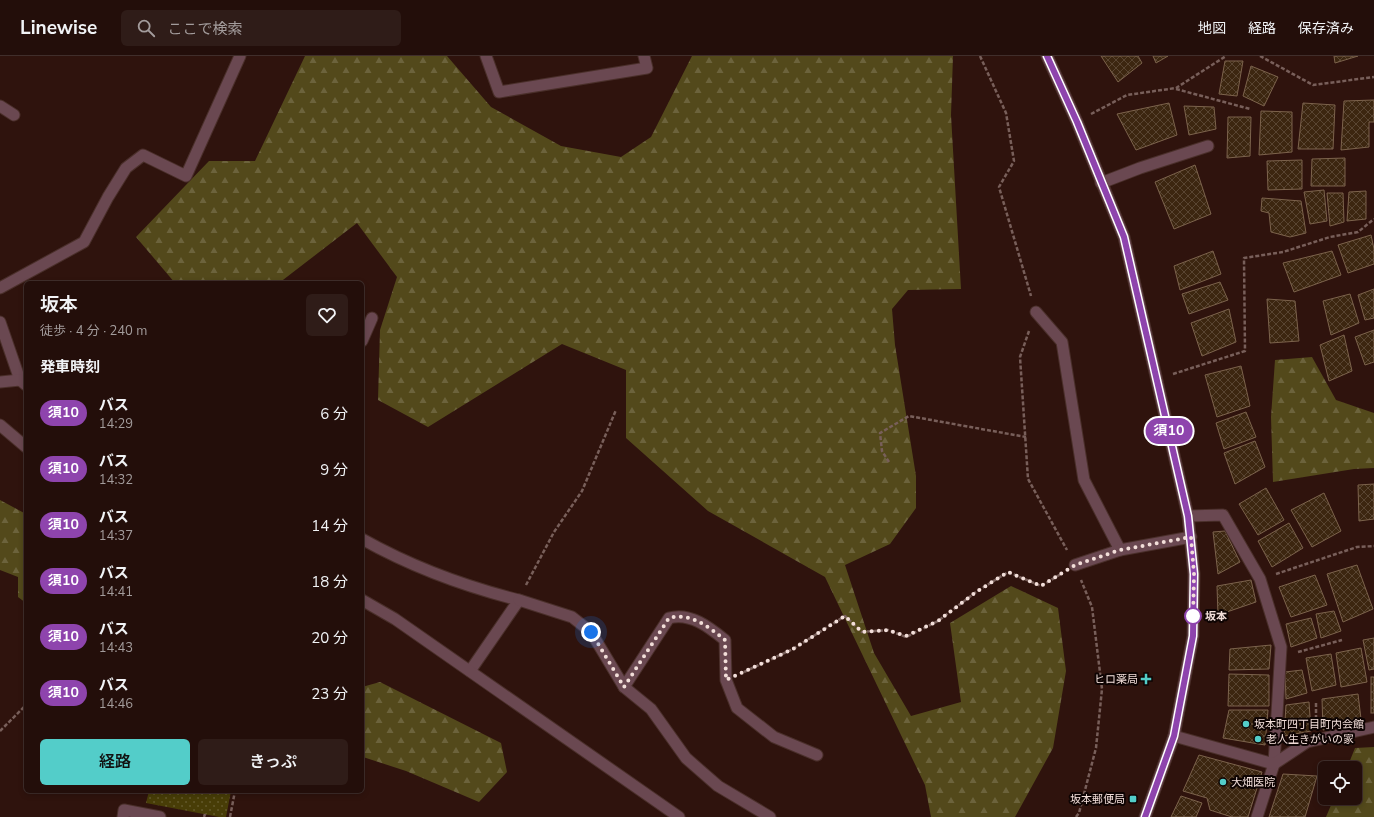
<!DOCTYPE html>
<html lang="ja">
<head>
<meta charset="utf-8">
<style>
	:root { --surface:#230e0a; --page:#2f1c18; --text:#f1f3f6; --muted:#a39c9c; --line:#402e2b; --accent:#53cdc9 }
	body { margin:0; font-family:"Nunito Sans","Noto Sans JP",sans-serif; background:var(--page); color:var(--text); height:100vh; display:flex; flex-direction:column; font-size:15px; white-space:nowrap }
	* { box-sizing:border-box; margin:0 }
	p { font-size:13px; color:var(--muted) }
	.icon { flex:none; width:22px; height:22px; fill:none; stroke:currentColor; stroke-width:2; stroke-linecap:round; stroke-linejoin:round }
	.map { position:relative; flex:1; overflow:hidden }
	.details { position:absolute; left:24px; top:225px; width:340px; height:512px; display:flex; flex-direction:column; background:var(--surface); border-radius:6px; box-shadow:0 2px 6px #0003,0 0 0 1px var(--line) }
	.details>* { flex:none }
	.badge { padding:0 8px; border-radius:13px; font-size:14px; line-height:26px }
	.buttons { position:absolute; left:1318px; top:705px; display:grid; gap:8px }
	.buttons a { display:grid; place-items:center; width:44px; height:44px; border-radius:6px; background:var(--surface); box-shadow:0 2px 6px #0003,0 0 0 1px var(--line); font-size:20px }
	.you { position:absolute; width:20px; height:20px; margin:-10px; border:3px solid #fff; border-radius:50%; background:#1a73e8; box-shadow:0 0 0 6px #1a73e833 }
	.map>.badge { position:absolute; translate:-50% -50%; box-shadow:0 0 0 2px #fff }
	h2 { padding:0 16px; font-size:15px; line-height:36px }
	.round { display:grid; place-items:center; flex:none; width:42px; height:42px; border-radius:6px; background:var(--page) }
	.headline { display:flex; align-items:center; justify-content:space-between; height:68px; padding:0 16px }
	h1 { font-size:19px; font-weight:600; line-height:30px }
	.action { display:flex; gap:8px; margin-top:auto; padding:8px 16px }
	.action a { flex:1; height:46px; border-radius:6px; background:var(--accent); color:#111; font-size:16px; font-weight:600; line-height:46px; text-align:center }
	.action a+a { background:var(--page); color:var(--text) }
	ul { padding:0; list-style:none }
	li { display:flex; align-items:center; gap:12px; height:56px; padding:0 16px }
	li div { flex:1 }
	li b { display:block; font-size:15px }
	li em { font-style:normal }
	li .badge { min-width:44px; font-weight:700; text-align:center }
	header { display:flex; align-items:center; gap:24px; box-sizing:border-box; height:56px; padding:0 20px; background:var(--surface); border-bottom:1px solid var(--line) }
	header strong { font-size:19px }
	nav { display:flex; gap:22px; margin-inline-start:auto; font-size:14px }
	.search { width:280px; height:36px; background:var(--page); display:flex; align-items:center; gap:10px; box-sizing:border-box; padding:0 14px; border-radius:6px; color:var(--muted); font-size:15px }
	.map>svg:first-child { display:block }
	.forest { fill:url(#forest-firs) }
	.park { fill:url(#park-dots) }
	.building { fill:url(#building-cross-hatch); stroke:#7c634c }
	.lines { fill:none; stroke-linecap:round; stroke-linejoin:round }
	.service-casing { stroke:#4a2f2a; stroke-width:13 }
	.minor-casing { stroke:#4a2f2a; stroke-width:13 }
	.tertiary-casing { stroke:#4a2f2a; stroke-width:13 }
	.path { stroke:#785f5a; stroke-width:2.5; stroke-dasharray:4 2; stroke-linecap:butt }
	.service { stroke:#6a4851; stroke-width:11 }
	.minor { stroke:#6a4851; stroke-width:11 }
	.tertiary { stroke:#6a4851; stroke-width:11 }
	.line-casing { stroke:#fff; stroke-width:9 }
	.line { stroke:#8e44ad; stroke-width:6 }
	.walk { stroke:#f2ded9; stroke-width:4; stroke-dasharray:0 7.2 }
	.stop-dot { fill:#fff; stroke:#8e44ad; stroke-width:2 }
	.poi-dot { fill:#53cdc9; stroke:#0e0403; stroke-width:1.5 }
	.labels { text-anchor:middle; stroke-width:4; stroke-linejoin:round; paint-order:stroke }
	.stop-label { font-size:11px; font-weight:bold; fill:#f2ded9; stroke:#0e0403; text-anchor:start }
	.poi-label { font-size:11px; fill:#f2ded9; stroke:#0e0403; text-anchor:start }
</style>
</head>
<body>
<header>
<strong>Linewise</strong>
<div class="search"><svg class="icon" aria-label="search" viewBox="0 0 24 24"><circle cx="10" cy="10" r="6"/><path d="M15 15l6 6"/></svg>ここで検索</div>
<nav><a>地図</a><a>経路</a><a>保存済み</a></nav>
</header>
<div class="map">
<svg width="1374" height="761" viewBox="0 0 1374 761">
	<defs>
		<pattern id="forest-firs" width="22" height="20" patternUnits="userSpaceOnUse"><rect width="22" height="20" fill="#53491b"/><path d="M5 1l3.5 6h-7zM16 11l3.5 6h-7z" fill="#6c633c"/></pattern>
		<pattern id="park-dots" width="8" height="8" patternUnits="userSpaceOnUse"><rect width="8" height="8" fill="#483d07"/><path d="M2 2h.1M6 6h.1" fill="none" stroke="#63592b" stroke-width="1.8" stroke-linecap="round"/></pattern>
		<pattern id="building-cross-hatch" width="8" height="8" patternUnits="userSpaceOnUse"><rect width="8" height="8" fill="#3c2610"/><path d="M0 0l8 8M0 8l8-8" fill="none" stroke="#594532"/></pattern>
	</defs>
	<rect width="100%" height="100%" fill="#2f130d"/>
	<g class="forest">
		<path d="M305 0H447L491 51 561 90 621 101 651 81 692 0H953L951 59 961 233 908 234 892 253 895 289 916 420V452L890 488 845 509 874 597 911 660 961 646 950 567 1011 530 1058 552 1066 615 1053 692 1015 761H931L925 729 825 521 708 455 626 382V314L562 288 428 371 378 344 380 274 397 221 357 167 279 227H175L136 181 209 105H255Z"/>
		<path d="M1312 301 1336 344 1374 357V412L1354 413 1273 426 1271 361 1275 304Z"/>
		<path d="M0 444 26 458V547L18 541V521L0 514Z"/>
		<path d="M380 626 501 687 507 716 479 746 406 715 363 701 362 702V631Z"/>
		<path d="M1374 691V761H1326L1334 742H1355V712H1347L1355 692Z"/>
	</g>
	<path class="park" d="M149 735H231L226 761H219L146 747Z"/>
	<g class="building">
		<path d="M1101 0H1138L1142 7 1118 26Z"/>
		<path d="M1153 0H1168L1156 7Z"/>
		<path d="M1334 0H1358L1335 7Z"/>
		<path d="M1225 5H1243L1237 40 1219 38Z"/>
		<path d="M1251 10 1278 21 1264 50 1243 40Z"/>
		<path d="M1374 44V66H1369V91L1341 94 1344 45Z"/>
		<path d="M1169 47 1177 79 1136 94 1117 58Z"/>
		<path d="M1303 47 1335 49 1333 93H1298Z"/>
		<path d="M1184 50 1214 51 1216 73 1189 79Z"/>
		<path d="M1261 55 1292 56V96L1259 99Z"/>
		<path d="M1228 61H1251L1250 100 1227 102Z"/>
		<path d="M1345 102V130H1311L1312 103Z"/>
		<path d="M1302 104V133L1268 134 1267 105Z"/>
		<path d="M1195 109 1211 158 1174 173 1155 126Z"/>
		<path d="M1324 134 1327 165 1310 168 1304 136Z"/>
		<path d="M1366 135V163L1347 165 1349 136Z"/>
		<path d="M1327 137H1343L1344 166 1330 170Z"/>
		<path d="M1262 142 1301 145 1306 177 1290 181 1271 176 1269 157 1261 155Z"/>
		<path d="M1371 179 1374 193V208L1348 217 1338 189Z"/>
		<path d="M1213 195 1221 218 1180 234 1174 210Z"/>
		<path d="M1332 195 1341 219 1294 236 1283 207Z"/>
		<path d="M1220 226 1228 244 1189 258 1182 238Z"/>
		<path d="M1374 233V262L1365 264 1358 239Z"/>
		<path d="M1350 238 1359 267 1331 279 1323 245Z"/>
		<path d="M1267 243 1295 245 1299 285 1270 287Z"/>
		<path d="M1229 253 1236 286 1202 300 1191 267Z"/>
		<path d="M1374 274V306L1365 309 1355 281Z"/>
		<path d="M1344 279 1352 315 1329 325 1320 289Z"/>
		<path d="M1241 310 1250 350 1217 361 1205 319Z"/>
		<path d="M1246 356 1256 381 1224 393 1216 367Z"/>
		<path d="M1255 385 1265 411 1235 428 1224 397Z"/>
		<path d="M1374 428V463L1359 465 1358 429Z"/>
		<path d="M1266 432 1284 464 1258 479 1239 448Z"/>
		<path d="M1324 437 1341 475 1312 491 1291 454Z"/>
		<path d="M1289 467 1303 492 1272 511 1258 485Z"/>
		<path d="M1225 475 1240 506 1218 518 1213 476Z"/>
		<path d="M1357 509 1373 553 1343 566 1327 518Z"/>
		<path d="M1315 519 1327 549 1291 561 1279 531Z"/>
		<path d="M1251 524 1256 546 1218 559 1217 530Z"/>
		<path d="M1334 555 1341 575 1321 582 1316 558Z"/>
		<path d="M1311 562 1317 582 1291 591 1286 568Z"/>
		<path d="M1374 582V613L1369 614 1363 584Z"/>
		<path d="M1271 589 1269 613 1229 614 1230 593Z"/>
		<path d="M1361 592 1367 626 1341 631 1336 597Z"/>
		<path d="M1331 598 1336 629 1312 635 1306 602Z"/>
		<path d="M1302 614 1307 637 1286 643 1285 616Z"/>
		<path d="M1229 618 1269 619V650H1228Z"/>
		<rect x="1371" y="621" width="3" height="36"/>
		<path d="M1358 638 1361 663 1323 674 1322 643Z"/>
		<path d="M1309 646 1311 675 1284 680 1286 649Z"/>
		<path d="M1229 654H1268L1265 689 1223 682Z"/>
		<path d="M1199 699 1262 716 1248 761H1232L1210 754 1207 742 1183 735Z"/>
		<path d="M1283 718 1317 720 1305 761H1269Z"/>
		<path d="M1181 740 1202 747 1196 761H1171Z"/>
	</g>
	<g class="lines">
		<g class="service-casing">
			<g id="service">
				<path d="M0 50 14 59"/>
				<path d="M1101 127 1140 112 1208 90"/>
				<path d="M0 232 84 186 108 141 126 112 143 99 186 120 240 0"/>
				<path d="M0 266 20 324 26 329"/>
				<path d="M362 285 372 262"/>
				<path d="M0 326 20 324"/>
				<path d="M0 369 26 391"/>
				<path d="M1188 460 1223 459 1260 523 1281 591 1274 708 1257 761"/>
				<path d="M362 483C412 511 463 530 519 544L470 615"/>
				<path d="M362 544 395 563 679 761"/>
				<path d="M624 631 669 562C690 556 709 571 725 584L726 624 737 652 774 681 817 699"/>
			</g>
		</g>
		<g class="minor-casing">
			<g id="minor">
				<path d="M486 0 499 36 647 12 644 0"/>
				<path d="M1036 256 1062 286 1084 424 1120 494"/>
				<path d="M1075 509 1120 494 1191 481"/>
				<path d="M519 544 572 561 591 576 624 631 651 653 686 702 718 730 770 761"/>
				<path d="M1174 680 1274 708 1307 686 1374 671"/>
				<path d="M123 761 124 754 160 761"/>
			</g>
		</g>
		<g class="tertiary-casing">
			<path id="tertiary" d="M1047 0 1077 66 1124 181 1188 460 1194 518 1193 580 1174 680 1145 761"/>
		</g>
		<g class="path">
			<path d="M980 0 1006 57 1014 105 999 131 1031 240"/>
			<path d="M1260 0 1313 29 1374 21"/>
			<path d="M1176 33 1250 53"/>
			<path d="M1091 58 1127 39 1176 32 1226 0"/>
			<path d="M1029 275 1020 301 1028 423 1067 494"/>
			<path d="M1173 318 1245 295 1244 202 1283 196 1330 181 1358 176 1374 163"/>
			<path d="M889 406 882 395 880 377 909 360 1026 381"/>
			<path d="M1276 518 1357 491 1374 490"/>
			<path d="M526 529 554 476 582 435 616 354"/>
			<path d="M1298 596 1342 584"/>
			<path d="M744 616 793 593 845 560 862 576 888 574 906 581 938 565 976 536 1008 516 1041 530 1061 518"/>
			<path d="M1316 647V667"/>
			<path d="M0 675 26 649"/>
			<path d="M204 761 205 758"/>
			<path d="M230 761 235 735"/>
			<path d="M1076 761 1079 757 1096 692 1102 633 1092 551 1081 524"/>
		</g>
		<use href="#service" class="service"/>
		<use href="#minor" class="minor"/>
		<use href="#tertiary" class="tertiary"/>
	</g>
	<g class="lines">
		<g class="line-casing">
			<path id="line" d="M1047 0 1077 66 1124 181 1188 460 1194 518 1193 580 1174 680 1145 761"/>
		</g>
		<use href="#line" class="line"/>
		<path class="walk" d="M591 576 624 631 669 562C690 556 709 571 725 584L726 624 793 593 845 560 862 576 888 574 906 580 938 565 976 536 1008 516 1041 530 1075 509 1120 494 1191 481 1194 518 1193 565V560"/>
	</g>
	<circle class="stop-dot" cx="1193" cy="560" r="8"/>
	<g class="poi-dot">
		<path d="M1144 617h4v4h4v4h-4v4h-4v-4h-4v-4h4z"/>
		<circle cx="1246" cy="668" r="4"/>
		<circle cx="1258" cy="683" r="4"/>
		<circle cx="1223" cy="726" r="4"/>
		<rect x="1129" y="739" width="8" height="8" rx="2"/>
	</g>
	<g class="labels">
		<g class="stop-label">
			<text x="1205" y="564">坂本</text>
		</g>
		<g class="poi-label">
			<text x="1138" y="627" text-anchor="end">ヒロ薬局</text>
			<text x="1254" y="672">坂本町四丁目町内会館</text>
			<text x="1266" y="687">老人生きがいの家</text>
			<text x="1231" y="730">大畑医院</text>
			<text x="1125" y="747" text-anchor="end">坂本郵便局</text>
		</g>
	</g>
</svg>
<div class="buttons">
<a><svg class="icon" aria-label="locate" viewBox="0 0 24 24"><circle cx="12" cy="12" r="6"/><path d="M12 2v4M12 18v4M2 12h4M18 12h4"/></svg></a>
</div>
<div class="you" style="left:591px;top:576px"></div>
<b class="badge" style="left:1169px;top:375px;background:#8e44ad;color:#fff">須10</b>
<section class="details">
<div class="headline"><div><h1>坂本</h1><p>徒歩 · 4 分 · 240 m</p></div><a class="round"><svg class="icon" aria-label="heart" viewBox="0 0 24 24"><path d="M12 20l-8-8c-3-5 5-10 8-4 3-6 11-1 8 4z"/></svg></a></div>
<h2>発車時刻</h2>
<ul>
<li><span class="badge" style="background:#8e44ad;color:#fff">須10</span><div><b>バス</b><p>14:29</p></div><em>6 分</em></li>
<li><span class="badge" style="background:#8e44ad;color:#fff">須10</span><div><b>バス</b><p>14:32</p></div><em>9 分</em></li>
<li><span class="badge" style="background:#8e44ad;color:#fff">須10</span><div><b>バス</b><p>14:37</p></div><em>14 分</em></li>
<li><span class="badge" style="background:#8e44ad;color:#fff">須10</span><div><b>バス</b><p>14:41</p></div><em>18 分</em></li>
<li><span class="badge" style="background:#8e44ad;color:#fff">須10</span><div><b>バス</b><p>14:43</p></div><em>20 分</em></li>
<li><span class="badge" style="background:#8e44ad;color:#fff">須10</span><div><b>バス</b><p>14:46</p></div><em>23 分</em></li>
</ul>
<div class="action"><a>経路</a><a>きっぷ</a></div>
</section>
</div>
</body>
</html>
